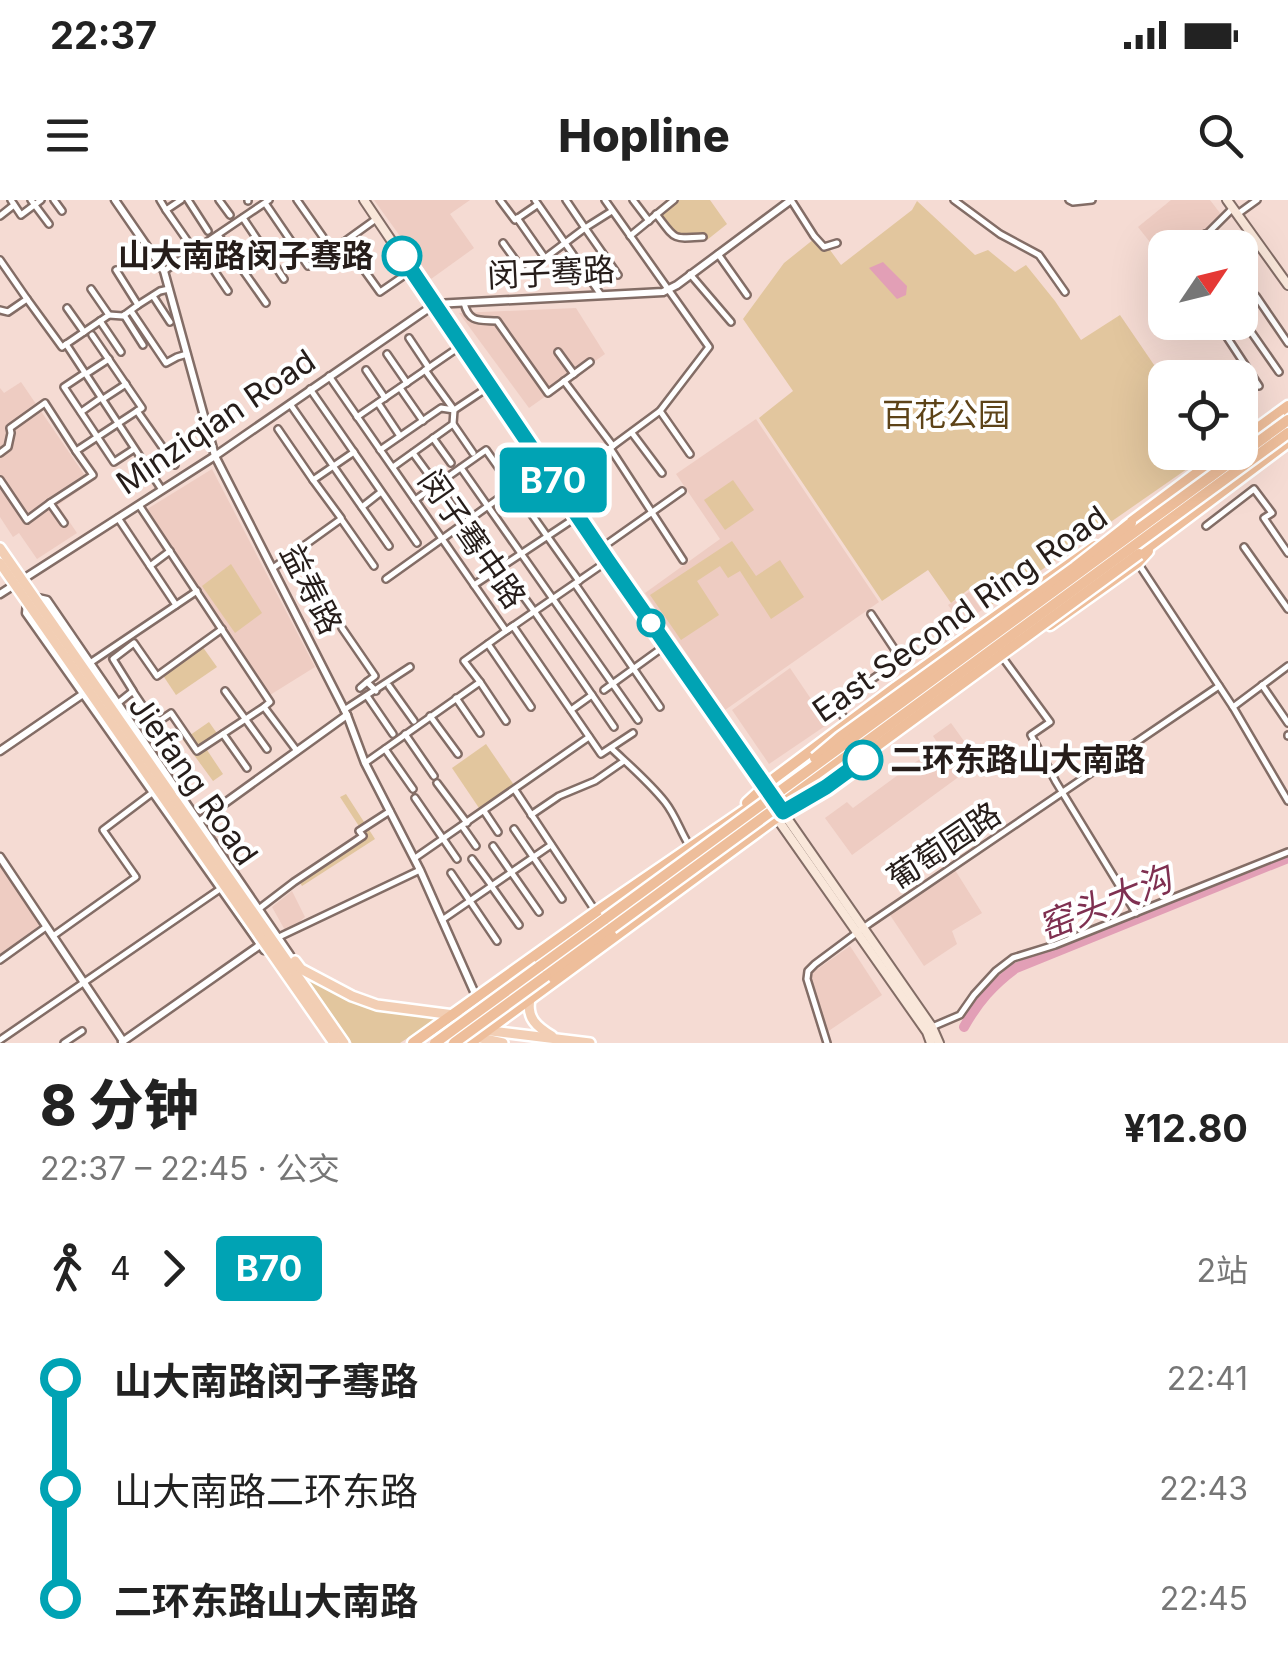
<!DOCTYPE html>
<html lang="zh">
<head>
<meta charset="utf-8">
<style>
	:root { --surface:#fff; --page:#f6f6f6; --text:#222; --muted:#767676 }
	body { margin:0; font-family:Inter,"Noto Sans SC",sans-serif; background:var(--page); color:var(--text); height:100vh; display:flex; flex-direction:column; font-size:38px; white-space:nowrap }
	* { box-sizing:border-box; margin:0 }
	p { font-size:32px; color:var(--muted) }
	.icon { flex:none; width:55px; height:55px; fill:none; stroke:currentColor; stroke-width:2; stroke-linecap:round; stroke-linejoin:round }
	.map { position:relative; height:843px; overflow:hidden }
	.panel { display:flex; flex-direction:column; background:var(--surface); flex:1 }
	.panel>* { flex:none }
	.badge { padding:0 20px; border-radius:8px; font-size:35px; line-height:65px }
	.needle { width:65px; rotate:55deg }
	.controls { position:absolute; left:1148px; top:30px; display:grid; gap:20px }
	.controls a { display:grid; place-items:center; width:110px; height:110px; border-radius:20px; background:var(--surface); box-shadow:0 10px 40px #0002; font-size:50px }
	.map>.badge { position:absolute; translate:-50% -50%; box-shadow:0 0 0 5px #fff }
	.legs { display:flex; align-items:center; gap:15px; height:110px; padding:0 40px; font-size:32px }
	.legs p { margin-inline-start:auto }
	.head { display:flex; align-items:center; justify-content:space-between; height:170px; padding:0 40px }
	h1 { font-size:55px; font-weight:800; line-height:75px }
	ul { padding:0 40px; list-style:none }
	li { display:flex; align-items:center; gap:35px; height:110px; font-size:38px }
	li i { display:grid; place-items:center; width:15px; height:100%; margin:0 12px; background:currentColor }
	li i::after { content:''; width:25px; height:25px; margin:-12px; border:8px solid; border-radius:50%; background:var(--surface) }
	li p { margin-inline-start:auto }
	li:first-child i { background:linear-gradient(#0000 50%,currentColor 0) }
	li:last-child i { background:linear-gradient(currentColor 50%,#0000 0) }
	.status { display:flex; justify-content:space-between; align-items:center; height:70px; padding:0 50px; background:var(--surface); direction:ltr }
	.status svg { height:28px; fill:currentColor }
	header { display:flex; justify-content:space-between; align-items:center; height:130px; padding:0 40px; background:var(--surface); font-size:45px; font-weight:800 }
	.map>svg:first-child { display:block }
	.built { fill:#eeccc2 }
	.green { fill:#e2c69e }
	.water { fill:#e29fb6 }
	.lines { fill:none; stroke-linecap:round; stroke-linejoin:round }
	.river { stroke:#e29fb6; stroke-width:10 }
	.minor-casing { stroke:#836d66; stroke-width:10 }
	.tertiary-casing { stroke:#836d66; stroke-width:11 }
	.secondary-casing { stroke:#836d66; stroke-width:12 }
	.primary-casing { stroke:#fff; stroke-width:14 }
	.trunk-casing { stroke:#fff; stroke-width:15 }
	.minor { stroke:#fff; stroke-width:5 }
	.tertiary { stroke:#fff; stroke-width:6 }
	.secondary { stroke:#f9e7da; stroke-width:8 }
	.primary { stroke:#f2ceb4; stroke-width:9 }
	.trunk { stroke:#eebe9b; stroke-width:10 }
	.trunk-bridge-casing { stroke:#fff; stroke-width:15; stroke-linecap:butt }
	.trunk-bridge { stroke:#eebe9b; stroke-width:10 }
	.line-1-casing { stroke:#fff; stroke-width:22 }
	.line-1 { stroke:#00a3b4; stroke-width:15 }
	.stop-1-dot { fill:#fff; stroke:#00a3b4; stroke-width:5 }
	.labels { text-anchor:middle; stroke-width:8; stroke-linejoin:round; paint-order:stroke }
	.stop-label { font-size:32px; font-weight:bold; fill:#261d1a; stroke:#fff; text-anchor:end }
	.street-label { font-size:32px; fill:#261d1a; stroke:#fff }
	.park-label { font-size:32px; fill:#5d4318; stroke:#fff }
	.water-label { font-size:35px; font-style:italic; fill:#7f3051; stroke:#fff }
</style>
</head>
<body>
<div class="status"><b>22:37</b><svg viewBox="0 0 49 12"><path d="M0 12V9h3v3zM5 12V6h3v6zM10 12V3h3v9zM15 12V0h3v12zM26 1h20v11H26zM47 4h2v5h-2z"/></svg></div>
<header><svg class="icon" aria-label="menu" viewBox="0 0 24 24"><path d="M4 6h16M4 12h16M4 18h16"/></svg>Hopline<svg class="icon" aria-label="search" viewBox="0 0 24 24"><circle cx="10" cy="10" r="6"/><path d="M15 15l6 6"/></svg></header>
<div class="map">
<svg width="1288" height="843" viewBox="0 0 1288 843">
	<rect width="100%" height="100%" fill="#f5dbd3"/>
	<g class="built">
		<path d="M374 0H470L450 14 474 48 431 79Z"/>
		<path d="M1171 0H1210L1226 21 1192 47 1165 48V61L1138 27Z"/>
		<path d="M576 108 605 154 529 208 459 113Z"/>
		<path d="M21 182 90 283 58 305 77 333 37 359 19 333 13 337 0 317V188L4 193Z"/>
		<path d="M756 219 879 402 725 510 645 393 720 339 676 274Z"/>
		<path d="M212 269 315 467 270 495 144 311Z"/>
		<path d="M969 392 982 410 962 424 948 405Z"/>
		<path d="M790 468 828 524 769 564 732 510Z"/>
		<path d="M951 523 979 562 852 655 825 618 847 602 853 608 939 545 933 536Z"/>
		<path d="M1 664 40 725 0 754V665Z"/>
		<path d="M415 669 416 672 286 732 272 707 292 691 305 717 298 723Z"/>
		<path d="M955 670 982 713 952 731 957 744 924 766 890 715Z"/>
		<path d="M850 746 882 795 827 832 812 789V773Z"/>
	</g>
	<g class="green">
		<path d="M678 0H710L727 24 707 40C696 31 689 33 675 37L660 14Z"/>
		<path d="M917 1 975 55 988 50 1015 72 1026 65 1055 101 1081 140 1120 115 1165 181V252L1210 253 984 410 969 389 951 403 928 370 882 401 759 218 793 191 743 119 784 63 819 35 841 65 912 10Z"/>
		<path d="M733 280 754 310 725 330 704 300Z"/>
		<path d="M732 341 756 376 780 360 804 397 771 419 740 371 728 378 720 366 697 381 719 415 681 440 650 395Z"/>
		<path d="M231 364 262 413 235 433 202 386Z"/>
		<path d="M202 446 217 467 176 495 162 474Z"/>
		<path d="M209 522 221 539 207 550 223 574 213 581 183 540Z"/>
		<path d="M486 544 514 585 479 608 452 568Z"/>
		<path d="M346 594 375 639 302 686 299 681 366 637 340 597Z"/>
		<path d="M302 771 352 797 444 814 400 843H352Z"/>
	</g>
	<path class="water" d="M883 62 907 86 906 95 897 99 869 68Z"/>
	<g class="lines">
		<path class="river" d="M964 827C978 802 993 785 1016 768L1288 658"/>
		<g class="minor-casing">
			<g id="minor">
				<path d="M11 0 21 15 41 0"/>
				<path d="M31 0 49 24"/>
				<path d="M54 0 62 11"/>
				<path d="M160 0 166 10 181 0"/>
				<path d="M188 0 208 31"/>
				<path d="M219 0 230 15"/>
				<path d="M248 0V1"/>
				<path d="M297 0 330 47"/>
				<path d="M500 0 515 20 537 5"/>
				<path d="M535 0 565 43 585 28 618 75"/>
				<path d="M566 0 585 28 612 11"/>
				<path d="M633 0 649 21"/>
				<path d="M791 0 814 36 824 47 837 43"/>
				<path d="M954 0 1000 34 1039 55 1065 92"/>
				<path d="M1069 0 1073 2 1092 0"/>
				<path d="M265 3 308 66"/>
				<path d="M166 10 191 46"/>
				<path d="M1239 13 1257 0"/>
				<path d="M656 14C676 40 671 39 703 37"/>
				<path d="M0 16 14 5"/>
				<path d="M243 18 284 79"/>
				<path d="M517 18 545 58 565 43 601 95"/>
				<path d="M376 19 344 42 380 92 412 70"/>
				<path d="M1205 34 1215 48"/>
				<path d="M218 35 266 103"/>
				<path d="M630 36 674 0"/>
				<path d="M503 43 524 72 544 59"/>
				<path d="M199 48 228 91"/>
				<path d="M1193 48 1233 8"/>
				<path d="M718 54 747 95"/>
				<path d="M0 60 27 99 8 112 0 110"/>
				<path d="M164 71 269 0"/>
				<path d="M690 74 731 122"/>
				<path d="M1240 84 1241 85"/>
				<path d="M153 96 170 122"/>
				<path d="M1256 96 1288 143"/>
				<path d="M27 99 62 147 84 132 67 108"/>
				<path d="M464 103C469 123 479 120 497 121L548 193 590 162"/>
				<path d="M138 105 160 91 169 89"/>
				<path d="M131 111 166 163 177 157 187 154"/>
				<path d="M109 115 123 116 138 105 116 70"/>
				<path d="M124 115 143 145"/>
				<path d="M1240 116 1279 172"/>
				<path d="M100 121 121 152"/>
				<path d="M1217 122 1259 186"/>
				<path d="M84 132 109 115 91 89"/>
				<path d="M92 135 142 208 137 211 175 265"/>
				<path d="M409 138 429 168"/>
				<path d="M66 144 162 290"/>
				<path d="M558 152 574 174"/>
				<path d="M387 154 407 183"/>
				<path d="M366 170 385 198"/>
				<path d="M85 173 64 187 114 262 134 249"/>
				<path d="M86 174 109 159"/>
				<path d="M329 176 506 431 606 362"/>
				<path d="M564 181 613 246"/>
				<path d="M400 188 423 221"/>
				<path d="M310 189 417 343"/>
				<path d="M103 199 126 184"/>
				<path d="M378 203 400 236"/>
				<path d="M290 204 389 346"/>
				<path d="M660 211 690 254"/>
				<path d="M81 212 101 198"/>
				<path d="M357 217 462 145"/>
				<path d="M453 224 473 253"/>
				<path d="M278 229 313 280 354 252"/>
				<path d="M632 233 662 273"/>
				<path d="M433 238 451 263"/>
				<path d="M610 248 683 360"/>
				<path d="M380 250 441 208 454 210 490 186"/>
				<path d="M0 253 8 247 11 233 10 228 45 203 76 251"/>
				<path d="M413 253 432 279"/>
				<path d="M393 267 453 224 454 210 425 170"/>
				<path d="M461 268 638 520"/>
				<path d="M0 280 27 320 50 303 64 323"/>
				<path d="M313 280 341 318"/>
				<path d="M437 285 465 323"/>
				<path d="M557 285 610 248 660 211 709 147 605 0"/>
				<path d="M415 300 486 250 579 381"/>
				<path d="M50 303 93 275 76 251 137 211"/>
				<path d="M139 305 270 502 264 507 297 551"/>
				<path d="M362 307 381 292"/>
				<path d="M118 318 176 405"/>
				<path d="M468 320 534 411"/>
				<path d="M1206 326 1254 289 1272 313 1264 318 1288 353"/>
				<path d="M1244 347 1288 409"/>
				<path d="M600 349 682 291"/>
				<path d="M1138 363 1233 507 1288 601"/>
				<path d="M150 366 170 351"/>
				<path d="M273 368 341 319 374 366"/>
				<path d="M386 379 544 266"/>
				<path d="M575 384 660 507"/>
				<path d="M474 385 578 316"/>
				<path d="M534 411 592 495"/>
				<path d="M342 428 375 476 367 482"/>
				<path d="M488 444 531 507"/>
				<path d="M1003 458 1050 522 1031 535 1056 582 1136 713"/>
				<path d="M90 463 197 391"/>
				<path d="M480 482 506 521"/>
				<path d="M1262 485 1288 523"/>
				<path d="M389 486 414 521"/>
				<path d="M360 488 367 482 376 491"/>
				<path d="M132 490 155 524 171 513 197 551 264 507"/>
				<path d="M604 490 666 445"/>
				<path d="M225 491 267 549"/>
				<path d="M367 496 393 534"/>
				<path d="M456 498 480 533"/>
				<path d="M118 503 133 491 113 459 134 443 157 476 222 429"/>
				<path d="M1233 507 1288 466"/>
				<path d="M344 510 410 467"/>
				<path d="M571 510 592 495 614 527"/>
				<path d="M430 516 458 554"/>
				<path d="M848 523 835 505 901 459 871 414"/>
				<path d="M223 534 247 568"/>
				<path d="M405 534 434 576"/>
				<path d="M1288 535V536"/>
				<path d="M611 548C629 565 649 582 665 602 676 616 680 631 689 645"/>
				<path d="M385 549 413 589"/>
				<path d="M365 563 480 482 464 461 513 426 601 554 633 533"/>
				<path d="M437 583 467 623"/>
				<path d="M515 590 596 712"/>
				<path d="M415 598 457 659"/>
				<path d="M484 611 498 632"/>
				<path d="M531 615 559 596 595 581 624 561"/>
				<path d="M462 626 476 646"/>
				<path d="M514 629 562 699"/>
				<path d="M493 646 539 712"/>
				<path d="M415 658 589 537"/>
				<path d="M472 659 492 686"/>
				<path d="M451 673 497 741"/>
				<path d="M492 687 519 725"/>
				<path d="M260 708 294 682 363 636 359 631 390 611"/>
				<path d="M442 720 551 645"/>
				<path d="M53 736 136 677 103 630 152 593"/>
				<path d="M279 737 420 670"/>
				<path d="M0 760 46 727"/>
				<path d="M932 827 960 815 974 795 996 771 1013 758 1055 745 1288 652"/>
				<path d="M0 840 220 689"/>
				<path d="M64 843 82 831"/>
				<path d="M827 843 807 779 808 771 815 764 870 723 1219 486"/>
			</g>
		</g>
		<g class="tertiary-casing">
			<g id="tertiary">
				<path d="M115 0 164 71 215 256 347 515 365 563 420 670 476 796"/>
				<path d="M0 394 215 256 435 104 663 92 677 85 791 0"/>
				<path d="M34 397 47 400 290 755"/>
				<path d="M27 403 26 413 264 750"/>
				<path d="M0 551 83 494"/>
				<path d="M200 621 347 515"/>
				<path d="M0 657 123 841"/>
				<path d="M122 842 260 745"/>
			</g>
		</g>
		<g class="secondary-casing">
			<g id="secondary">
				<path d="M364 0 607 361 766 587"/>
				<path d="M1227 0 1288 85"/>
				<path d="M782 611 932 827 939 843"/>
				<path d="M776 617 927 832 931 843"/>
			</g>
		</g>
		<g class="primary-casing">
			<g id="primary">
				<path d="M0 348 344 843"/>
				<path d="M0 363 334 843"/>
				<path d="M295 761 301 769 352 796 377 805 454 815 469 823"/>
				<path d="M530 799C526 818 537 827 552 836"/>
				<path d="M483 830 590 843"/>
				<path d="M476 837 503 843"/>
			</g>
		</g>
		<g class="trunk-casing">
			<g id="trunk">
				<path d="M1240 241 1288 206"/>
				<path d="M1126 326 1225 252"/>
				<path d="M1130 356 1139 354 1288 242"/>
				<path d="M1050 425 1137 363 1148 351"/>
				<path d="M747 603 772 580 896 487 1095 346"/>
				<path d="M797 605 858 564"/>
				<path d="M539 767 605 719"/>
				<path d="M546 776 612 728"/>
				<path d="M413 843 596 712 773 591"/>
				<path d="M470 843 776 618 809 589"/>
			</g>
		</g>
		<use href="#minor" class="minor"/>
		<use href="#tertiary" class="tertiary"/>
		<use href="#secondary" class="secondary"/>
		<use href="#primary" class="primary"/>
		<use href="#trunk" class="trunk"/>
		<g class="trunk-bridge-casing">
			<g id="trunk-bridge">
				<path d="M815 558 840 537 1075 367 1131 323"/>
				<path d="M829 577 863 556 1139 354"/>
				<path d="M605 719 1288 220"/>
				<path d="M612 728 1288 233"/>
				<path d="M435 843 539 767"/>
				<path d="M454 843 546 776"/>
			</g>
		</g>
		<use href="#trunk-bridge" class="trunk-bridge"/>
	</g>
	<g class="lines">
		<g class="line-1-casing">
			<path id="line-1" d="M402 56 608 361 783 612 826 587 863 560"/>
		</g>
		<use href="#line-1" class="line-1"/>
	</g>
	<g class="stop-1-dot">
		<circle cx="402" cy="56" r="18"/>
		<circle cx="651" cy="423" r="12"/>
		<circle cx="863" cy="560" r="18"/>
	</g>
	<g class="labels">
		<g class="stop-label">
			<text x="374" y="67">山大南路闵子骞路</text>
			<text x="890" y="571" text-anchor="start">二环东路山大南路</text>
		</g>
		<g class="street-label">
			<text transform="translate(551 73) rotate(-3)" y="11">闵子骞路</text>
			<text transform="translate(216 222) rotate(-34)" y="11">Minziqian Road</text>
			<text transform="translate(472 339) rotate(55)" y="11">闵子骞中路</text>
			<text transform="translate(311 389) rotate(63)" y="11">益寿路</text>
			<text transform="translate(960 414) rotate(-35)" y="11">East Second Ring Road</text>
			<text transform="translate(193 580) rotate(55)" y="11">Jiefang Road</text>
			<text transform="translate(944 646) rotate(-34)" y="11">葡萄园路</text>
		</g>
		<g class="park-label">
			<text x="946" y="226">百花公园</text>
		</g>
		<g class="water-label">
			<text transform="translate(1105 703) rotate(-22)" y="12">窑头大沟</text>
		</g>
	</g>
</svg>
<div class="controls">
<a><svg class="needle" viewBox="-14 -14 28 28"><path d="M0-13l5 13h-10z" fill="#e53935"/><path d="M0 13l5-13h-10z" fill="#767676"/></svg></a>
<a><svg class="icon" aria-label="locate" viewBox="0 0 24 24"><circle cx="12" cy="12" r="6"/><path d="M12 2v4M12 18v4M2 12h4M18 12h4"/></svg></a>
</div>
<b class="badge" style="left:553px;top:280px;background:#00a3b4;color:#fff">B70</b>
</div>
<section class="panel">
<div class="head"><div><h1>8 分钟</h1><p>22:37 – 22:45 · 公交</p></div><b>¥12.80</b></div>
<div class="legs"><svg class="icon" aria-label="walk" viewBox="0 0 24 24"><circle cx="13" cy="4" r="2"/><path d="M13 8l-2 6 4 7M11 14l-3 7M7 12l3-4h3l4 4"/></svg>4<svg class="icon" aria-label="forward" viewBox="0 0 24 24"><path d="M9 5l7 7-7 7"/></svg><b class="badge" style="background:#00a3b4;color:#fff">B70</b><p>2站</p></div>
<ul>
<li><i style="color:#00a3b4"></i><b>山大南路闵子骞路</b><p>22:41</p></li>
<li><i style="color:#00a3b4"></i><span>山大南路二环东路</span><p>22:43</p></li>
<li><i style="color:#00a3b4"></i><b>二环东路山大南路</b><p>22:45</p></li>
</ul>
</section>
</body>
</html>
